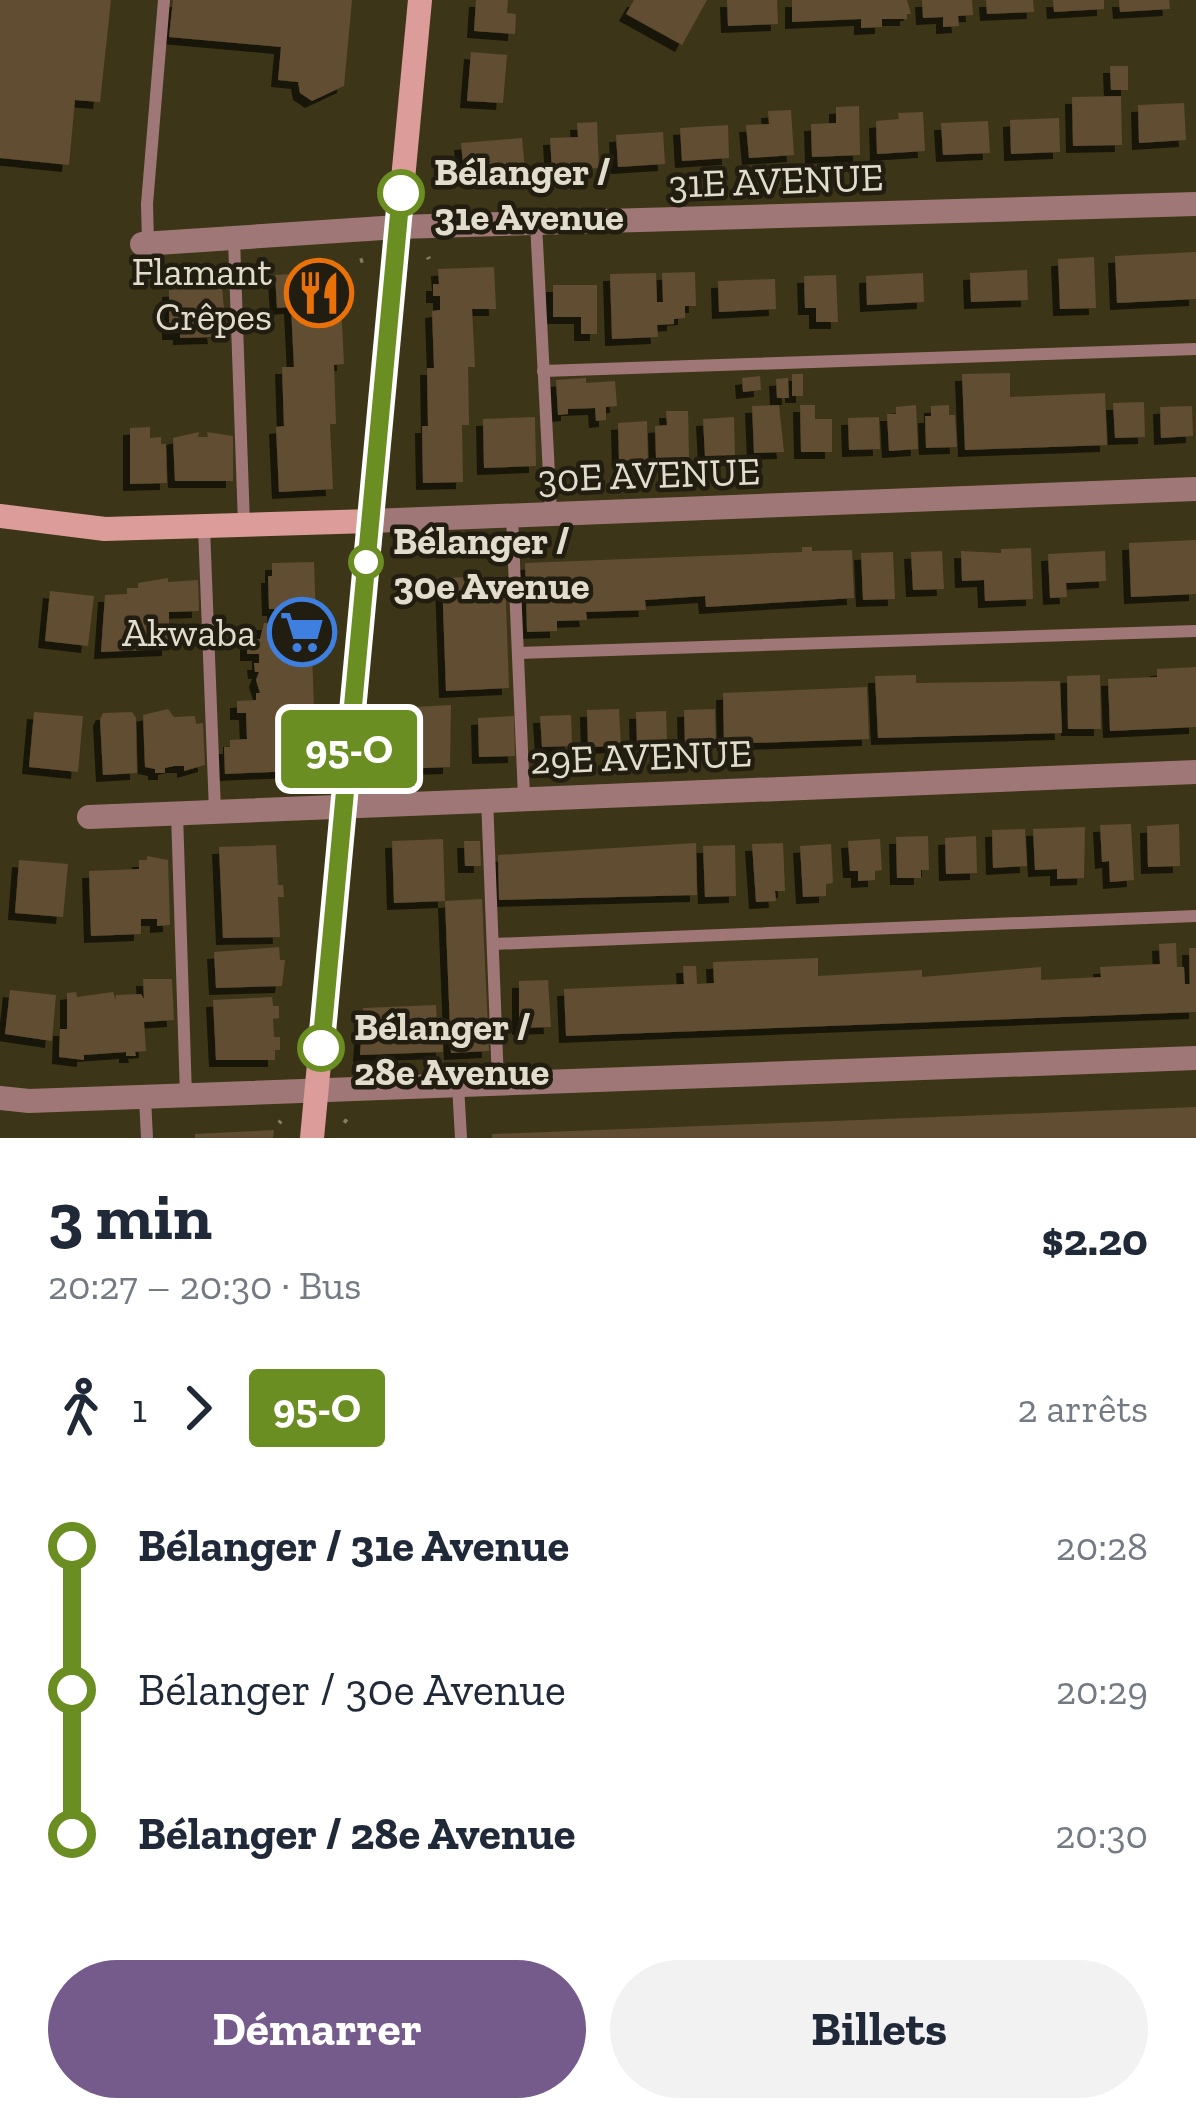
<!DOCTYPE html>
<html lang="fr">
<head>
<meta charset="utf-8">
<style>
	:root { --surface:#fff; --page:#f2f2f3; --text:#1f2937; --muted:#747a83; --accent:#745b8c }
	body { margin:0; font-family:"Zilla Slab",serif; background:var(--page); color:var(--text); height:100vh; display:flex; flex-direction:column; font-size:45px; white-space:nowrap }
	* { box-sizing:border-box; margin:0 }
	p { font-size:39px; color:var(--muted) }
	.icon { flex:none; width:66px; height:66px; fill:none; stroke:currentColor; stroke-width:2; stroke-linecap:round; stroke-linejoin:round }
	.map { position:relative; height:1138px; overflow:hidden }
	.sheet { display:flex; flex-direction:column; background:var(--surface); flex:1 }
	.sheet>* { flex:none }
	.badge { padding:0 24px; border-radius:9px; font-size:42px; line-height:78px }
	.map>.badge { position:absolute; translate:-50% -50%; box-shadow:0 0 0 6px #fff }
	.legs { display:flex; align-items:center; gap:18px; height:132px; padding:0 48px; font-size:39px }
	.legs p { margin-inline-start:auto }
	.summary { display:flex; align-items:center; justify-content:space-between; height:204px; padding:0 48px }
	h1 { font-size:66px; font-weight:700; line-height:90px }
	.primary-button { display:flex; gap:24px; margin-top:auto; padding:24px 48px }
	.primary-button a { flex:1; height:138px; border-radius:72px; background:var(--accent); color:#fff; font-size:48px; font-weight:700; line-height:138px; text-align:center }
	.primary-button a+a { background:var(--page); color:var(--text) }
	ul { padding:0 48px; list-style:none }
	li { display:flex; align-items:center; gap:42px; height:144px; font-size:45px }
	li i { display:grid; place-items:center; width:18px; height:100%; margin:0 15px; background:currentColor }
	li i::after { content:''; width:30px; height:30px; margin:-15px; border:9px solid; border-radius:50%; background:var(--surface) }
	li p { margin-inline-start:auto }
	li:first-child i { background:linear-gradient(#0000 50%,currentColor 0) }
	li:last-child i { background:linear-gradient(currentColor 50%,#0000 0) }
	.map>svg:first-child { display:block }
	.building { fill:#604d33; filter:url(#shadow) }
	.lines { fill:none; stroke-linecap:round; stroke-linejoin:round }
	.path { stroke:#847e65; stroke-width:4.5; stroke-dasharray:9 6; stroke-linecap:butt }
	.lane { stroke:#9f7776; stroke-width:12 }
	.street { stroke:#9f7776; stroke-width:24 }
	.secondary { stroke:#db9c9a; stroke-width:24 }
	.line-1-casing { stroke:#fff; stroke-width:27 }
	.line-1 { stroke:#6b8e23; stroke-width:18 }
	.stop-1-dot { fill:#fff; stroke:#6b8e23; stroke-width:6 }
	.labels { text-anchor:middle; stroke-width:9; stroke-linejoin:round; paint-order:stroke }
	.stop-label { font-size:39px; font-weight:bold; fill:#e1dccb; stroke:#211d10; text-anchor:start }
	.street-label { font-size:39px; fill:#e1dccb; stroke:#211d10 }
	.poi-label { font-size:39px; fill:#e1dccb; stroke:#211d10; text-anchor:end }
</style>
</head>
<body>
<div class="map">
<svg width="1196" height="1138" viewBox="0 0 1196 1138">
	<defs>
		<filter id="shadow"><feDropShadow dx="-7" dy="7" stdDeviation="0" flood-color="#0009"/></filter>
	</defs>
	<rect width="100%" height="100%" fill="#3d3517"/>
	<g class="building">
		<path d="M0 0H111L100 102 75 100 69 165 0 158Z"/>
		<path d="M173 0H352L344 86 312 101 300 93 298 82 278 80 281 47 169 37Z"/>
		<path d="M476 0H508L507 13 516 14 515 34 474 31Z"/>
		<path d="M634 0H707L682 45 626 14Z"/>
		<path d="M727 0H777L778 24 728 26Z"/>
		<path d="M792 0H907L911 14H907V19H882V27L861 28V19L792 22Z"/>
		<path d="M922 0H972L973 15 958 16 959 26 943 27V17L923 18Z"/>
		<path d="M986 0H1033L1034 12 987 14Z"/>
		<path d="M1053 0H1104V9L1054 12Z"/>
		<path d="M1119 0H1169L1170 9 1120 12Z"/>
		<path d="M471 52 507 55 503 103 467 101Z"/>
		<path d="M1110 66H1128V90H1111Z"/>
		<path d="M1121 96 1122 145 1073 146 1072 97Z"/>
		<path d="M1184 103 1186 140 1139 143 1138 105Z"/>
		<path d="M859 106 860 155 812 157 811 124 836 123V107Z"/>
		<path d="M791 110 794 155 749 158 746 125 769 124 768 111Z"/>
		<path d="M923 112 925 151 877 154 876 121 899 119 898 113Z"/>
		<path d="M1059 118 1060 152 1011 154 1010 120Z"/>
		<path d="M988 121 990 153 943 155 941 123Z"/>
		<path d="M597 122 599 168 552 170 550 138 578 137 577 123Z"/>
		<path d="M728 125 729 158 682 161 680 128Z"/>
		<path d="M663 132 665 164 618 167 616 135Z"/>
		<path d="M522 138 525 170 464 175 461 143Z"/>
		<path d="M1196 252V299L1117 303 1115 256Z"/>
		<path d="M1094 257 1096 308 1060 309 1058 259Z"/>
		<path d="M494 267 496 309H472L475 367H468L469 425H462L463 482 423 483 422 426H428L427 368H434L432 311 440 310V296H433V284H439L438 269Z"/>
		<path d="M1027 270 1028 300 971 302 970 273Z"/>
		<path d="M331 272 333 305 341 304 344 364 334 365 336 424H330L333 489 279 492 276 427 284 426 282 367H294L291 307 277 308 275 275Z"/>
		<path d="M695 272 696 306H685V318L674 319V324L657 325 658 337 612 339 610 274 656 273 657 302H663L662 273Z"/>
		<path d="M923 273 924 302 867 305 866 276Z"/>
		<path d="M836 275 838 322H816V308H805L804 276Z"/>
		<path d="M775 279 776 309 719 312 718 281Z"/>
		<path d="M553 285H597V334H581V317H553Z"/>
		<path d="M222 287 226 331H214L215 337 180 338V333H169V290Z"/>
		<path d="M1010 373V397L1105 393 1107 445 965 450 962 374Z"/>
		<rect x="792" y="374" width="11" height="22"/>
		<path d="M760 376 761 390 743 392 742 378Z"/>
		<path d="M586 378V383L615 381 617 406 606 407V420L596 421 595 408 568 409V414L558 415 556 380Z"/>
		<path d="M788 378 789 398H777L776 379Z"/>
		<path d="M1144 402 1145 437 1115 438 1113 403Z"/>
		<path d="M779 405 784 452 754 453 752 406Z"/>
		<path d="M800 405H815V419H832V452H801Z"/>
		<path d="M916 405 918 449 889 451 887 414H896V407Z"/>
		<path d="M949 405V415H955L957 447 926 448 925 416H931V406Z"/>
		<path d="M1192 406 1193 436 1161 438 1160 407Z"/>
		<path d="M666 411H688L689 457 656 458 655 426 667 425Z"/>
		<path d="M535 417 536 466 484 468 483 419Z"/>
		<path d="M734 417 735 455 705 456 703 419Z"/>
		<path d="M879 417 880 449 849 450 848 418Z"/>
		<path d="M647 421 648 460 619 461 618 423Z"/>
		<path d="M150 427V438L161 437V444H166L167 483 130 484V428Z"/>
		<path d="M199 432 198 437H208L207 432 233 436V481H175L173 438Z"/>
		<path d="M1196 540V594L1131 597 1129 543Z"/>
		<path d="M802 547H812V551L852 550 854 598 706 607 705 596 645 600 646 610 586 612 587 620 557 621V631L527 632 525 563 802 552Z"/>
		<path d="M1031 548 1033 599 985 601 984 580 962 581 961 551 1001 553V549Z"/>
		<path d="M942 551 944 589 913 590 911 552Z"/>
		<path d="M1105 551 1106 581 1066 583 1067 597 1050 598 1048 554Z"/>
		<path d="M893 552 895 599 863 600 861 553Z"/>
		<path d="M314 562 317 651H312L314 710 293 711 296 771 225 774 224 747H230V740L247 739 246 713H237V701L256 700V693H260L256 680 259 672H255L254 663H259V654H247V640L260 639 264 623H275L274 609H269L268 576H272V563Z"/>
		<path d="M505 576 509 688 446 691 442 578Z"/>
		<path d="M168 578V582L198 580 199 611 169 612V649L101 652 105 595 127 594V588H138V583Z"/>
		<path d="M50 591 94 596 88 646 45 641Z"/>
		<path d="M1196 667V727L1110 731 1108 679 1157 677V669Z"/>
		<path d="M916 675V683L1060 681 1062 733 878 738 875 676Z"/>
		<path d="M1100 675 1101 729H1068L1067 676Z"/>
		<path d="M867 687 869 739 724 744 723 693Z"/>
		<path d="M451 705 450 767 400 769 397 708Z"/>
		<path d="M168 709 174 717 195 716 196 724 203 723 205 765 184 771V766H174L165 768V773H155V769L145 767 143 715Z"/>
		<path d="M619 709 621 746 588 747 587 710Z"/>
		<path d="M715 709 716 744 685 745 684 710Z"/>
		<path d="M666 711 667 742 637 743 636 712Z"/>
		<path d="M34 712 83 716 78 772 29 767Z"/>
		<path d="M132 712 136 718 137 773 103 775 100 719 103 713Z"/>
		<path d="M571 715 572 746 542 747 540 716Z"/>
		<path d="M514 716 515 756 479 757 478 718Z"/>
		<path d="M1131 824 1134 880 1110 882 1109 861 1102 862 1100 825Z"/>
		<path d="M1179 824 1180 866 1148 867 1147 826Z"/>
		<path d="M1085 827 1084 878 1057 879V869L1035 870 1033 829Z"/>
		<path d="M1025 829 1027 866 993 868 992 830Z"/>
		<path d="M928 836 929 870H921V878H897L896 837Z"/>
		<path d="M976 836 977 873 946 874 945 838Z"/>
		<path d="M443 839 445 901 394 903 392 841Z"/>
		<path d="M880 839 882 870 875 871V880L858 881V871H850L848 841Z"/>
		<path d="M464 841H480L481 866H465Z"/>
		<path d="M696 843 697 895 499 900 498 855Z"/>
		<path d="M783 843 785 891H775L776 901 756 902 752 844Z"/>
		<path d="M831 844 833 883 826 884V896L803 897 800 846Z"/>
		<path d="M276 845 278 885H283L284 897H278L280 937 223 938 219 847Z"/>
		<path d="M735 845 736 896 705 897 703 846Z"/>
		<path d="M147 856 168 860 170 925 157 926V919H141V934L91 936 89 871 139 869V860H147Z"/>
		<path d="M19 860 68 864 63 917 15 913Z"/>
		<path d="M482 899 489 1051 451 1053 445 901Z"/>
		<path d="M1176 943 1177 967H1184L1185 984H1190L1189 948H1196V1012L566 1036 564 989 684 984 683 966H696L697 984 714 983 713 962 818 958V976L922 970V977L1041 967V980L1101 977 1100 967 1160 964 1159 944Z"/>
		<path d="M279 947 280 960H285L282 986 216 988 214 952Z"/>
		<path d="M143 979H172L174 1020 144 1022 146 1051 135 1052 136 1056H126V1052L84 1055V1060L59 1057 60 1029H67V993L76 992 77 997 113 992 116 1000V995L141 994 144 999Z"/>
		<path d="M548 980 551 1027 519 1028V981Z"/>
		<path d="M10 990 56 995 52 1041 5 1034Z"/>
		<path d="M272 997 273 1006H279V1018L273 1019 274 1037H280V1050H275V1060H216L213 1000Z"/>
		<path d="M436 1005 438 1042H443V1052L360 1055 363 1008Z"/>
		<path d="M1196 1107V1138H492V1134Z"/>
		<path d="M274 1130 273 1138H195V1134Z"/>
	</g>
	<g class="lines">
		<g class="path">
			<path d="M428 257 429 259"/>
			<path d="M360 261 363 260"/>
			<path d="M344 1120 347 1122"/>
			<path d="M279 1123 281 1121"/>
		</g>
		<g class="lane">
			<path d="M536 223 551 513"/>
			<path d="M234 239 244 524"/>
			<path d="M148 243 147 204 164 0"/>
			<path d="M543 371 1196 349"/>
			<path d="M512 516 524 797"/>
			<path d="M204 527 215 811"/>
			<path d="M518 653 1196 631"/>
			<path d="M487 798 498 1083"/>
			<path d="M177 813 186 1096"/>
			<path d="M493 944 1196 916"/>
			<path d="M458 1085 461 1138"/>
			<path d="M145 1098 147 1138"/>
		</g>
		<g class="street">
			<path d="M142 244 398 227 1196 204"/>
			<path d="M371 521 1196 489"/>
			<path d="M89 817 1196 772"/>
			<path d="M0 1098 29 1101 1196 1058"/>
		</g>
		<g class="secondary">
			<path d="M0 516 105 529 371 521"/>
			<path d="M312 1138 420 0"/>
		</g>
	</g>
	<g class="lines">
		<g class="line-1-casing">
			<path id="line-1" d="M321 1048 401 193"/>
		</g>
		<use href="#line-1" class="line-1"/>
	</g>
	<defs>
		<g id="restaurant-ring" transform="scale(3.45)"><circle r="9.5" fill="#211d10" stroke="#e8710a" stroke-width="1.5"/><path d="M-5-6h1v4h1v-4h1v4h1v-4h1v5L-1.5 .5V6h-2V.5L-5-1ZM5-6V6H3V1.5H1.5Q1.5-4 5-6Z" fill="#e8710a"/></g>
		<g id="supermarket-ring" transform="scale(3.45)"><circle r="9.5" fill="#211d10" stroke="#3f7fe0" stroke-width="1.5"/><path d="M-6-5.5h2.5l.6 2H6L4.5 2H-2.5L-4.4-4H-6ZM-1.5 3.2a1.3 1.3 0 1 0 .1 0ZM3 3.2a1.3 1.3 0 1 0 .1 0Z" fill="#3f7fe0"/></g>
	</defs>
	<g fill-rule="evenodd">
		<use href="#restaurant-ring" x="319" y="293"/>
		<use href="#supermarket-ring" x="302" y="632"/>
	</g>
	<g class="stop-1-dot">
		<circle cx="401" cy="193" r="21"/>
		<circle cx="366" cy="562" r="15"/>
		<circle cx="321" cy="1048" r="21"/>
	</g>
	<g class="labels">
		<g class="stop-label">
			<text x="434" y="185">Bélanger /<tspan x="434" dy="45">31e Avenue</tspan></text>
			<text x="393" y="554">Bélanger /<tspan x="393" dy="45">30e Avenue</tspan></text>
			<text x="354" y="1040">Bélanger /<tspan x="354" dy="45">28e Avenue</tspan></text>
		</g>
		<g class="street-label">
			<text transform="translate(776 180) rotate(-2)" y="14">31E AVENUE</text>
			<text transform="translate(649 474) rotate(-2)" y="14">30E AVENUE</text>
			<text transform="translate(641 756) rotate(-2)" y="14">29E AVENUE</text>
		</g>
		<g class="poi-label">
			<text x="272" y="285">Flamant<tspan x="272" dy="45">Crêpes</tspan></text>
			<text x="256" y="646">Akwaba</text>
		</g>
	</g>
</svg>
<b class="badge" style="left:349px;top:749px;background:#6b8e23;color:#fff">95-O</b>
</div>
<section class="sheet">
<div class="summary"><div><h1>3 min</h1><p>20:27 – 20:30 · Bus</p></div><b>$2.20</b></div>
<div class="legs"><svg class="icon" aria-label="walk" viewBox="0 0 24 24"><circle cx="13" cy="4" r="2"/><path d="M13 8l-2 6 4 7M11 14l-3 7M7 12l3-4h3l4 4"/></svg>1<svg class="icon" aria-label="forward" viewBox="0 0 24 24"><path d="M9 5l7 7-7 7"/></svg><b class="badge" style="background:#6b8e23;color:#fff">95-O</b><p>2 arrêts</p></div>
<ul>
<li><i style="color:#6b8e23"></i><b>Bélanger / 31e Avenue</b><p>20:28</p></li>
<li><i style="color:#6b8e23"></i><span>Bélanger / 30e Avenue</span><p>20:29</p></li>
<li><i style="color:#6b8e23"></i><b>Bélanger / 28e Avenue</b><p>20:30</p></li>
</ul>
<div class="primary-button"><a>Démarrer</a><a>Billets</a></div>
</section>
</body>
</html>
